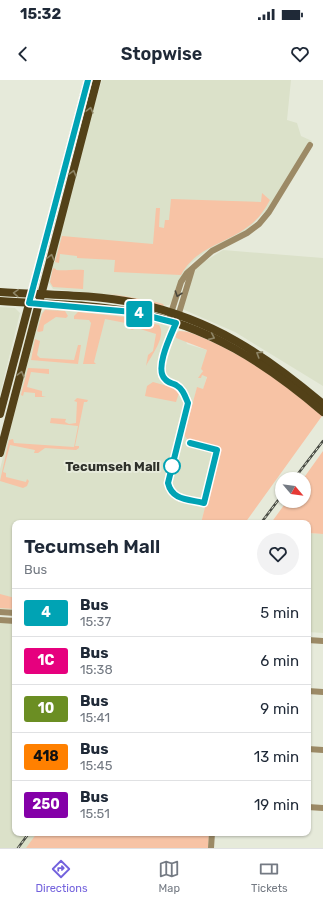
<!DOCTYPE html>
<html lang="en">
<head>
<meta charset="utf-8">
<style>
	:root { --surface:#fff; --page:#f2f2f3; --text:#1f2937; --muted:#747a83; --line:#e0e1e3; --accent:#7362dd }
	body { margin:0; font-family:Rubik,sans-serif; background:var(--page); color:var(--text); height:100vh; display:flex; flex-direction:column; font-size:15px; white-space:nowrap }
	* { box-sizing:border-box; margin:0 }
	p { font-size:13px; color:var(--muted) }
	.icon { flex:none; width:22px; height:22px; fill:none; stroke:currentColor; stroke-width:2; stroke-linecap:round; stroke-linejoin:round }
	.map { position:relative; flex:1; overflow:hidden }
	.side { position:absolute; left:12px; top:440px; width:299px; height:316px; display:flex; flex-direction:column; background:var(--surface); border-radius:8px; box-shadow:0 1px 3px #0004 }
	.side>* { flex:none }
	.badge { padding:0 8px; border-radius:3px; font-size:14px; line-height:26px }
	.needle { width:26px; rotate:119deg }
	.controls { position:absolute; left:275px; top:392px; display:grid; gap:8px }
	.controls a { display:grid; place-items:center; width:36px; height:36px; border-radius:50%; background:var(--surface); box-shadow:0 1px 3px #0004; font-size:20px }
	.map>.badge { position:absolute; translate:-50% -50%; box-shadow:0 0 0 2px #fff }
	.round { display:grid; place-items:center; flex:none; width:42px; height:42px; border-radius:21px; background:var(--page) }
	.headline { display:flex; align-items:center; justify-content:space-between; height:68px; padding:0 12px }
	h1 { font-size:19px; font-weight:600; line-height:30px }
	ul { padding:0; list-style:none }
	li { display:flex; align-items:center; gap:12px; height:48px; padding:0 12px; border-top:1px solid var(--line) }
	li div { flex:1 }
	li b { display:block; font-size:15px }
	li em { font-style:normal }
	li .badge { min-width:44px; font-weight:700; text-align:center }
	.status { display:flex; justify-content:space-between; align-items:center; height:28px; padding:0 20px; background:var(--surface); direction:ltr }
	.status svg { height:11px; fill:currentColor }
	header { display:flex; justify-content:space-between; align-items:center; height:52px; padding:0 12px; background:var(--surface); font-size:18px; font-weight:600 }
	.menu { display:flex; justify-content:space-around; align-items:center; height:56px; border-top:1px solid var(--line); background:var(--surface); font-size:11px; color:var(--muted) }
	.menu a { display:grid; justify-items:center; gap:2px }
	.menu .active { color:var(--accent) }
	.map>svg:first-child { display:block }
	.built { fill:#dbe1c9 }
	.green { fill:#f7c3a5 }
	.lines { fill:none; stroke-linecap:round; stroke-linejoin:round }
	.minor { stroke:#9c8a66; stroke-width:6 }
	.major { stroke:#534118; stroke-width:8 }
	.rail-casing { stroke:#484b43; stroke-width:2.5 }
	.rail { stroke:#e6eada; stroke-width:1; stroke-dasharray:3; stroke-linecap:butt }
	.oneway { stroke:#8e8566 }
	.oneway2 { stroke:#4a4639 }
	.line-casing { stroke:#fff; stroke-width:9 }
	.line { stroke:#00a3b4; stroke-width:6 }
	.stop-dot { fill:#fff; stroke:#00a3b4; stroke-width:2 }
	.labels { text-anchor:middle; stroke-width:4; stroke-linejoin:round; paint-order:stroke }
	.stop-label { font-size:13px; font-weight:bold; fill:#2e302a; stroke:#e6eada; text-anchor:end }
</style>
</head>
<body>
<div class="status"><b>15:32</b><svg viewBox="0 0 49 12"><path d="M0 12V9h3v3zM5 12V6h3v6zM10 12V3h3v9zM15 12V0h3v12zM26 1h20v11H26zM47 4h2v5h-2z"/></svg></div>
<header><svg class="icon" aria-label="back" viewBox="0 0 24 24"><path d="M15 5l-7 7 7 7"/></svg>Stopwise<svg class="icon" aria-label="heart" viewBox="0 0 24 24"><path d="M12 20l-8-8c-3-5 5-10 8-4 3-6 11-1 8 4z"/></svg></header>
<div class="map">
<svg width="323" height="768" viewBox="0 0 323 768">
	<rect width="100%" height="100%" fill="#e6eada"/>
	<g class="built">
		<path d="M102 0H291L287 40 297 43 301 56 312 61 269 132 265 131 252 145 240 154 209 169 191 183 180 199 172 221 169 225 163 226 112 215 53 209 49 203 60 156H55Z"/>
		<path d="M223 170 323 178V306L235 252 180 228 191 197 197 186Z"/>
		<path d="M0 227 15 228 20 233 0 314Z"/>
		<path d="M49 228 104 232 154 241 179 251 176 258 186 261 187 264 207 270 202 295 207 296 203 310 197 308 184 355 187 359 221 368 201 443H15V531L0 529V389L40 234 45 229Z"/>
		<path d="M308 453 323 454V553L308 552Z"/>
		<path d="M0 541 15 543V753H212L211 768H0Z"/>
	</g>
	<g class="green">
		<path d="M262 113 270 120C264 131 257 141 246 148 223 165 196 167 181 195L114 192 115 180 77 178V176L60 174 59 183 55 182 62 156 153 164 156 128H160L159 147 164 148 165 140H169L171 119 261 122Z"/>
		<path d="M53 188 56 189V190C66 191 75 189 84 190L83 209 53 207 50 202Z"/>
		<path d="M107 213 156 222 163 224 164 226Z"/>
		<path d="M45 230 65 231 68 236 66 238 56 237 44 245 43 251 39 252 37 251 42 234Z"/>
		<path d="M78 232 125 237 159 245C167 256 151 276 146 286L148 275 153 271 156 254 137 248 132 250 130 249 131 244 105 239 94 282 96 284H83L91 243 89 240 74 239V236Z"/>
		<path d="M179 251C189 251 199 256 208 260 251 279 287 306 322 336L245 443H201L220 368 187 359 184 355 197 307 203 309 207 297 202 295 201 298H198L203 291 201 289 207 270 176 258V254Z"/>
		<path d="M35 259 40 261 37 275 40 278 74 280 78 265H81L78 284 31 280Z"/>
		<path d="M28 288 49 289V294L31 292 27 307 42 311V316L46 317H35V313L24 312 23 316 21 315Z"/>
		<path d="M153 302 178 309 179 313 176 322 145 316 147 306Z"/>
		<path d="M77 318 88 320 87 322H84L75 366H79V368L76 370 45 368 38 373H34L35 370 10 365 3 392 6 393V397L26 402 27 399 29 401 27 406 23 408 0 401 9 360 13 359 14 363 74 367 78 346 50 343 51 338 66 339 65 342 69 344 76 343 77 322 74 321Z"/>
		<path d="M323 371V454L308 453V443H271L287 421H304L303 399Z"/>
		<path d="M0 514 15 518V529L0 528Z"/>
		<path d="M37 753H209L208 768H26Z"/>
	</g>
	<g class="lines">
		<g class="minor">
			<path d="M170 236 181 202 187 193 212 171 247 153 259 144 269 132 310 65"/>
			<path d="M176 243 192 190"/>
			<path d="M0 532 15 533"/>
			<path d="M0 540 15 541"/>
			<path d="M308 560 323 561"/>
			<path d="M308 611 323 612"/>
			<path d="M308 669 323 670"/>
			<path d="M308 727 323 728"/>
			<path d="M211 768 212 753"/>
		</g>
		<g class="major">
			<path d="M0 212C45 215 92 214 136 223 213 240 264 274 323 324"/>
			<path d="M0 221C44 224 90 224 133 232 207 245 267 284 323 332"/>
			<path d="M0 334 88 0"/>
			<path d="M0 373 97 0"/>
		</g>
		<g class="rail-casing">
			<g id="rail">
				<path d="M294 399 323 361"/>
				<path d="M261 443 282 415"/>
				<path d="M18 768 29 753"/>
			</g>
		</g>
		<use href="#rail" class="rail"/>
	</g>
	<defs><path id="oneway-chevron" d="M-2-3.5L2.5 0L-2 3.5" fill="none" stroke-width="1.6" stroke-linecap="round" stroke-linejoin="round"/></defs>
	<g class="oneway">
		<use href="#oneway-chevron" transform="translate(90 30) rotate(-75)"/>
		<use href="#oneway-chevron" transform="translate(73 93) rotate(-75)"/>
		<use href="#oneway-chevron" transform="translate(51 177) rotate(-75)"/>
		<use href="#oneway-chevron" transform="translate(16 213) rotate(-176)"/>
		<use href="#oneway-chevron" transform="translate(212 257) rotate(24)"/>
		<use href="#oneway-chevron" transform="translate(259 274) rotate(-148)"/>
		<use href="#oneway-chevron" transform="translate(21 294) rotate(-75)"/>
	</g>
	<use class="oneway2" href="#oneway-chevron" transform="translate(178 214) rotate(109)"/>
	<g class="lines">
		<g class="line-casing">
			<path id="line" d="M88 0 29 223 133 232 176 243C171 255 154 289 165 299 168 303 172 303 176 305 183 309 185 316 188 323L168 403C172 420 187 419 204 423L217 370 190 363"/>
		</g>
		<use href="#line" class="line"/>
	</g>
	<circle class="stop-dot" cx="172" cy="386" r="8"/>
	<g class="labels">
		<g class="stop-label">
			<text x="160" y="391">Tecumseh Mall</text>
		</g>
	</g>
</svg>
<div class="controls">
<a><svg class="needle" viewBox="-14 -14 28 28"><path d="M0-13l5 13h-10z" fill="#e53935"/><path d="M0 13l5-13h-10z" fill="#747a83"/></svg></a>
</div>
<b class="badge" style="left:139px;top:234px;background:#00a3b4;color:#fff">4</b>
<section class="side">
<div class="headline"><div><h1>Tecumseh Mall</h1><p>Bus</p></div><a class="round"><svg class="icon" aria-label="heart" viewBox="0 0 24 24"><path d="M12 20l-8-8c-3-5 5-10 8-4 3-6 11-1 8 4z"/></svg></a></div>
<ul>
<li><span class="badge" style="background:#00a3b4;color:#fff">4</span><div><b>Bus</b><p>15:37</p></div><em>5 min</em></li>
<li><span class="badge" style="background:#e6007e;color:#fff">1C</span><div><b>Bus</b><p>15:38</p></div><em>6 min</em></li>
<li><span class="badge" style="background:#6b8e23;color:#fff">10</span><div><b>Bus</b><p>15:41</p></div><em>9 min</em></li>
<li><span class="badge" style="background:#ff8000;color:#111">418</span><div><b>Bus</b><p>15:45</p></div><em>13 min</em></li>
<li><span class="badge" style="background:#8400a8;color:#fff">250</span><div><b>Bus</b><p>15:51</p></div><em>19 min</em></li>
</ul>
</section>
</div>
<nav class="menu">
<a class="active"><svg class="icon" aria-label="directions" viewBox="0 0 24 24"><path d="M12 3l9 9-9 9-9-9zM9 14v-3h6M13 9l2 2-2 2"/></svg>Directions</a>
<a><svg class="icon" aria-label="map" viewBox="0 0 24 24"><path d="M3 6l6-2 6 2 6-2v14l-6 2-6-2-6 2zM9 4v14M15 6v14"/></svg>Map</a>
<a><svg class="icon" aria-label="tickets" viewBox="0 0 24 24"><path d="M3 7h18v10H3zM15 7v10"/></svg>Tickets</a>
</nav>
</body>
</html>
